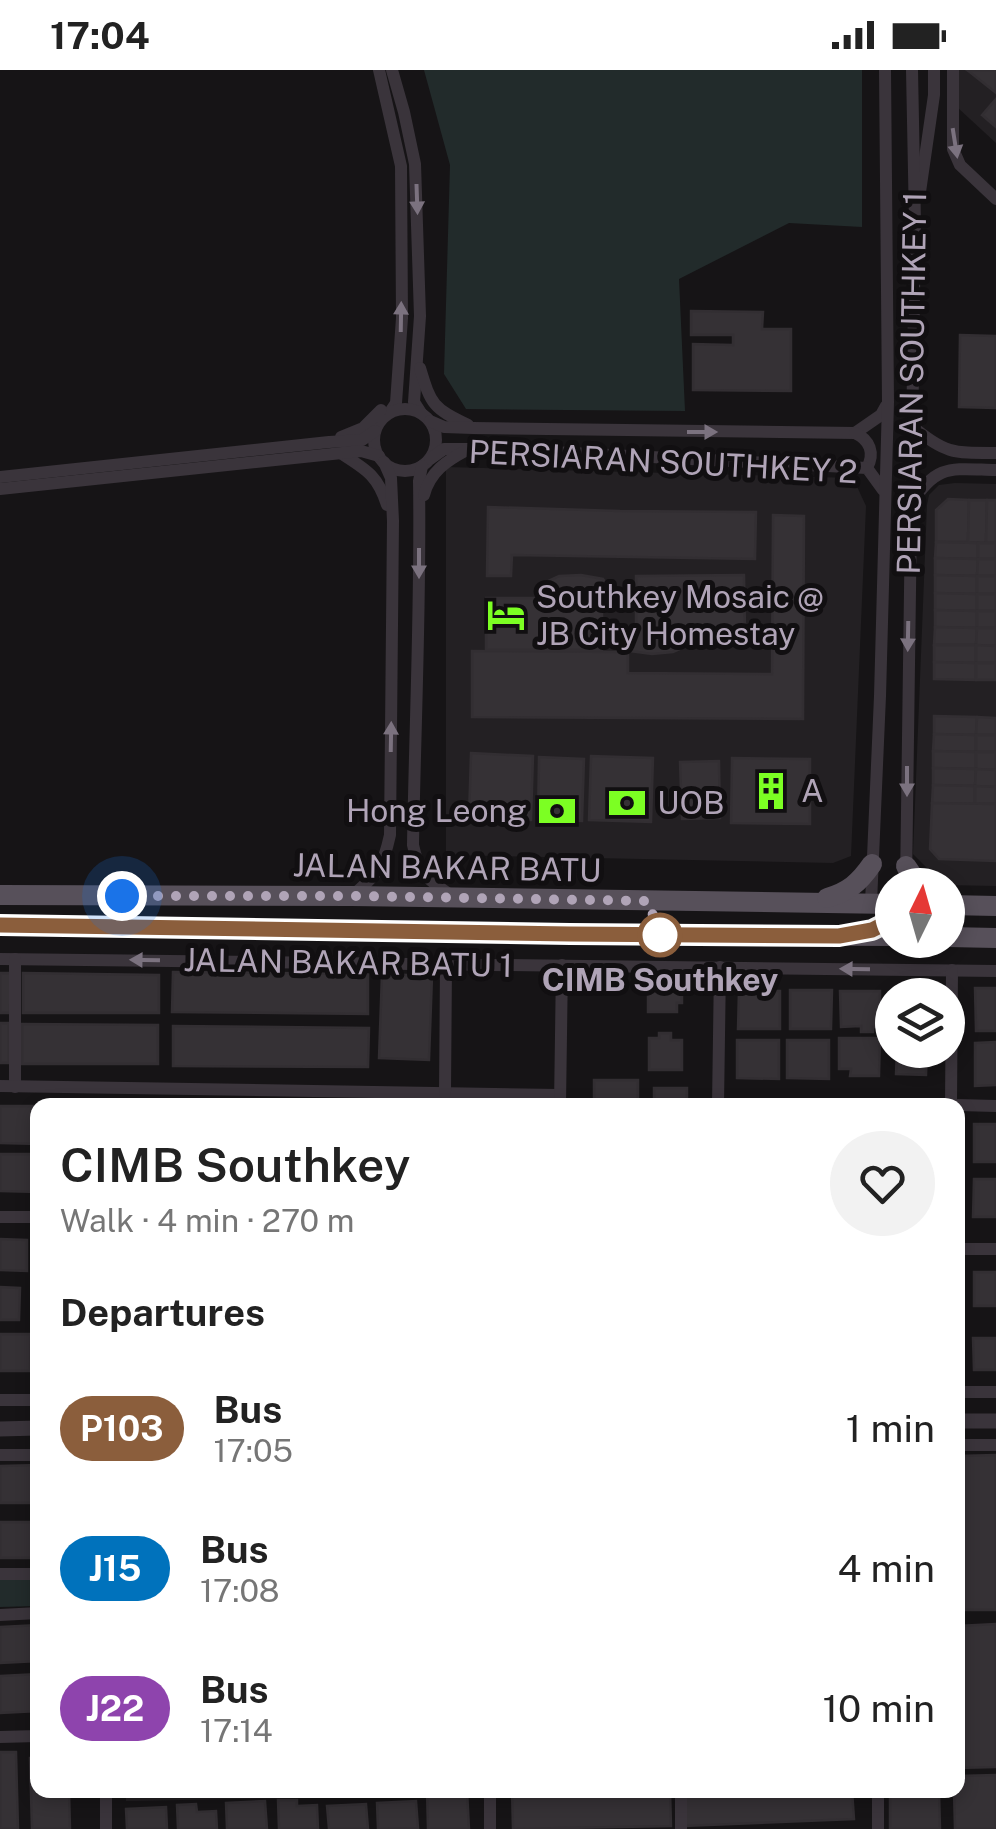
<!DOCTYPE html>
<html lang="en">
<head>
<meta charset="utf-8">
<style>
	:root { --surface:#fff; --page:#f2f2f2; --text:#222; --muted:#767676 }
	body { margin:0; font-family:"Public Sans",sans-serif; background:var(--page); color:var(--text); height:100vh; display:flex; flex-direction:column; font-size:38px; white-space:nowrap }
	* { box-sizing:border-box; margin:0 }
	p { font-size:32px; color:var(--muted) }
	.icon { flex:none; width:55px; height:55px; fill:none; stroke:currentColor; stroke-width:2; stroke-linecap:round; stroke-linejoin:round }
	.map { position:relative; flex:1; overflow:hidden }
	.details { position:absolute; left:30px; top:1028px; width:935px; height:700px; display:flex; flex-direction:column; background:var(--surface); border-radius:20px; box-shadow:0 5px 15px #0003 }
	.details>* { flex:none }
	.badge { padding:0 20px; border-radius:32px; font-size:35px; line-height:65px }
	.needle { width:65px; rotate:5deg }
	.buttons { position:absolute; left:875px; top:798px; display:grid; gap:20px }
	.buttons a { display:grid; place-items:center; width:90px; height:90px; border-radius:50%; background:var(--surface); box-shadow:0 5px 15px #0003; font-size:50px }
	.you { position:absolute; width:50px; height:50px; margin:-25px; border:8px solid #fff; border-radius:50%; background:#1a73e8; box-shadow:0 0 0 15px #1a73e833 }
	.map>.badge { position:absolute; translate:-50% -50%; box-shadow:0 0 0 5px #fff }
	h2 { padding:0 30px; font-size:38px; line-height:90px }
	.round { display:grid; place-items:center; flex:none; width:105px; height:105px; border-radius:52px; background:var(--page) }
	.headline { display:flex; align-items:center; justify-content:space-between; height:170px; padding:0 30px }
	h1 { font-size:48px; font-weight:600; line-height:75px }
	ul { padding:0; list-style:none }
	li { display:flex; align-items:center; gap:30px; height:140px; padding:0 30px }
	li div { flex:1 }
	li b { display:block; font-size:38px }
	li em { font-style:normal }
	li .badge { min-width:110px; font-weight:700; text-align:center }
	.status { display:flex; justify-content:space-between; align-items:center; height:70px; padding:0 50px; background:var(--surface); direction:ltr }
	.status svg { height:28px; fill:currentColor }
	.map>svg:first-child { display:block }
	.built { fill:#232023 }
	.green { fill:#222b2b }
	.building { fill:#353135; stroke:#322e32; stroke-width:2.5 }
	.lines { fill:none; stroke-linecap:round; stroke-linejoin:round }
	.minor { stroke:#3a343b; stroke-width:12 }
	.tertiary { stroke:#3a343b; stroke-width:15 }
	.primary { stroke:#57505a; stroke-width:20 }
	.oneway { fill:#7b727f }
	.line-casing { stroke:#fff; stroke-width:22 }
	.line { stroke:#8b5e3c; stroke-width:15 }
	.walk { stroke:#b0a4b7; stroke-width:10; stroke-dasharray:0 18 }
	.stop-dot { fill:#fff; stroke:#8b5e3c; stroke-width:5 }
	.labels { text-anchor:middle; stroke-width:10; stroke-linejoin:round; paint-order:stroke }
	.street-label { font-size:32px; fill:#b0a4b7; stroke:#110f11 }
	.poi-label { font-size:32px; fill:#b0a4b7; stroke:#110f11; text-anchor:start }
	.stop-label { font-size:32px; font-weight:bold; fill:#b0a4b7; stroke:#110f11 }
</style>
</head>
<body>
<div class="status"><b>17:04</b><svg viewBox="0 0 49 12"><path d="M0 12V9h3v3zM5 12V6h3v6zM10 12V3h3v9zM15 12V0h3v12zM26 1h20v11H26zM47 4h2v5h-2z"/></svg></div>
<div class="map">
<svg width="996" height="1759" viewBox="0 0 996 1759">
	<rect width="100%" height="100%" fill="#161416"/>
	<g class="built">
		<path d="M958 0H996V73L957 37Z"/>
		<path d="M446 397 853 408 866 436 851 786 833 793 446 785Z"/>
		<path d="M955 413 996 414V816L944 815 913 784 927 435 929 425 939 415Z"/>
		<path d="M126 1720H427V1726L126 1731Z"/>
	</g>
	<g class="green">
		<path d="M424 0H862V157L789 153 679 209 685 341 466 339 444 304 450 95Z"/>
		<path d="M0 1510H37V1536L0 1537Z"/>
		<path d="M133 1720H421L133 1726Z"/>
	</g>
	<g class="building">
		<path d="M967 0H996V23L971 3Z"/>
		<path d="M996 29V57L982 45Z"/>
		<path d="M691 241 763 242 762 259H791V321L693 320V274L733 275V265H691Z"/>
		<path d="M960 265 996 266V338L959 337Z"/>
		<path d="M948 429 969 430 968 472H936V440Z"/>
		<path d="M969 430H987L986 473 968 472Z"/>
		<path d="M987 430H996V473H986Z"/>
		<path d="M488 437 620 441 756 442 755 489 512 485 511 506H487Z"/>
		<path d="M773 445 804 446 803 649 472 647V581L628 582V603L772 604Z"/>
		<path d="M936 472 978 473V489L935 488Z"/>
		<rect x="978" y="473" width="18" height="16"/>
		<path d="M935 488 978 489 977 506 935 505Z"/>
		<path d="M978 489H996V506H977Z"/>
		<path d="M581 505 603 509 607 515 602 536V580H486V528H546L539 521 542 514 559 506Z"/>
		<path d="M744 505 745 560H686L693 567 691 574 673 582 652 584 630 581 625 574 627 560 636 556V506Z"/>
		<path d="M935 505 977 506V524L935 523Z"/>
		<rect x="977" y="506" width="19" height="18"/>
		<path d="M935 523 977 524V541L935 540Z"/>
		<rect x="977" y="524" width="19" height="17"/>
		<path d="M935 540 977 541V558L935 557Z"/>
		<rect x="977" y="541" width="19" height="17"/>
		<path d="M935 557 977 558 976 575H934Z"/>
		<path d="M977 558H996V576L976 575Z"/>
		<path d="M934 575H976V593L934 592Z"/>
		<path d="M976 575 996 576V593H976Z"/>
		<path d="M934 592 976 593V610L934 609Z"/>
		<rect x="976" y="593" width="20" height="17"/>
		<path d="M934 646 977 647 976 665 934 664Z"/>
		<path d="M977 647 996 648V665H976Z"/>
		<path d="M934 664 976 665V682L933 681Z"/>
		<rect x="976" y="665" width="20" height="17"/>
		<path d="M933 681 976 682V699L933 698Z"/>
		<path d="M976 682H996V700L976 699Z"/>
		<path d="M471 683 533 686 531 750 469 748Z"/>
		<path d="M591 686 653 688 651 752 589 750Z"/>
		<path d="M539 687 584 689 582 751 538 749Z"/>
		<path d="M732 688 810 689V754L731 753Z"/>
		<path d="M719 691 720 748 682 749 680 692Z"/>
		<path d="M933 698 976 699 975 716 933 715Z"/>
		<path d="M976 699 996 700V717L975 716Z"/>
		<path d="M933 715 975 716V734L932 733Z"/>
		<path d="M975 716 996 717V734H975Z"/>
		<path d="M932 733 996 734V791L939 789 930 779Z"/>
		<path d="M173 902 368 904V944L172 942Z"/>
		<path d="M0 903H11L10 943H0Z"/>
		<path d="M23 903 159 905V943H23Z"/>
		<path d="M382 904 432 906 429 990 379 988Z"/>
		<path d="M656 912H667V916H678V919H682V933H677V942H648V915H656Z"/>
		<rect x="900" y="915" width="25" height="10"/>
		<path d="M975 918H996V961H976Z"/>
		<path d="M739 920 780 921V959H738Z"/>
		<path d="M790 920H832L831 959H790Z"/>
		<path d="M840 921H880V957H873V962H861V956L841 957Z"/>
		<rect x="0" y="953" width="9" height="40"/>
		<path d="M22 954 158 955V994H22Z"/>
		<path d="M173 956 369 958 368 997 173 996Z"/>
		<path d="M659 963H671V970H682V1000H649V968H659Z"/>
		<path d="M839 968H880L879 1006H850L851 999H839Z"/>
		<path d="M737 970H779V1009L737 1008Z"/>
		<path d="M787 970H829V1009L787 1008Z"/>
		<path d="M996 972V1015L975 1016V973Z"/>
		<path d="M897 980H927L926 1005 896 1004Z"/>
		<rect x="594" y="1010" width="44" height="25"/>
		<rect x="654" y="1018" width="33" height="17"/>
		<path d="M0 1036H38V1074L0 1073Z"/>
		<rect x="974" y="1054" width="22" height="38"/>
		<path d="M0 1084H38V1122L0 1121Z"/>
		<path d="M974 1109H996V1147H973Z"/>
		<path d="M0 1169 27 1170V1201L0 1200Z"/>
		<rect x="974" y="1202" width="22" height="34"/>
		<path d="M0 1217 20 1218 19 1250H0Z"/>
		<path d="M0 1264H31L30 1301H0Z"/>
		<path d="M973 1268H996V1300H974Z"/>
		<path d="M996 1385V1540H958V1386Z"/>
		<path d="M38 1395V1433H0V1396Z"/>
		<rect x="0" y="1452" width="38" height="36"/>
		<path d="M996 1554V1697L958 1698V1556Z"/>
		<path d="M38 1555V1591L0 1593V1557Z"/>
		<path d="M38 1604V1641L0 1643V1606Z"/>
		<path d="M0 1682H16L18 1759H0Z"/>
		<path d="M30 1688H38V1720H69L70 1759H32Z"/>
		<path d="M996 1705V1759H955L954 1720H958V1706Z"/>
		<path d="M427 1720H467L469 1759H428Z"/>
		<path d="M512 1720H670L671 1756 513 1759Z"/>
		<path d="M684 1720H852L854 1749 685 1756Z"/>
		<path d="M890 1720H939L940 1759H890Z"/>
		<path d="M278 1730H297V1736L317 1735 318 1759H279Z"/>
		<path d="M265 1731 267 1759H227L226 1733Z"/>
		<path d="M416 1731 418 1758 378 1759 377 1733Z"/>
		<path d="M196 1734 197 1742 216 1741 217 1759H178L177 1735Z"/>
		<path d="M366 1734 368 1759H329L327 1736Z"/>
		<path d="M166 1737 167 1759H127L126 1739Z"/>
	</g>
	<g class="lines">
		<g class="minor">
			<path d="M379 0 401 96 402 248 396 333 390 342"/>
			<path d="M392 0 404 42 415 94 420 246 414 332 421 343"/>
			<path d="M953 0V79L960 95 996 129"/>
			<path d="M920 122 934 25V0"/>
			<path d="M420 298C431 335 433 338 468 355"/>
			<circle cx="405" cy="370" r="31"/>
			<path d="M430 351 444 357 473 358 855 363 881 345 886 336"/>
			<path d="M912 356C945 384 954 383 996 383"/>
			<path d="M855 363C870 370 875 383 867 398"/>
			<path d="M341 367 363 358 381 340"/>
			<path d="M342 384C367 400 378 406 387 435"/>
			<path d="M430 389 444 379H492L867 398 883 420"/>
			<path d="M422 396 419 411C421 532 415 653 413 775 419 804 428 810 452 826"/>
			<path d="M0 407 329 372 362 370 375 361"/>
			<path d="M0 419 361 381 379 386"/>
			<path d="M424 425C430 402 446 391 467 380"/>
			<path d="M911 434C937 393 951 399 996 400"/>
			<path d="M906 815 915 153 912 0"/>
			<path d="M352 826C378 804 383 797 390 765L393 451 391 408 384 392"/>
			<path d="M871 833 880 626 888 332 885 0"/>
			<path d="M0 889 996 901"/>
			<path d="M15 889V1017"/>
			<path d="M0 1016 560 1025"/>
			<path d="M445 1023 446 894"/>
			<path d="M560 1035 562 895"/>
			<path d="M718 1035 720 897"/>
			<path d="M951 1035 952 900"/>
			<path d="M958 1035 996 1036"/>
			<path d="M0 1147H38"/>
			<path d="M958 1179H996"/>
			<path d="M958 1322H996"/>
			<path d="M0 1330H38"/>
			<path d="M958 1375H996"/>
			<path d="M0 1385H38"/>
			<path d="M0 1504H38"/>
			<path d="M0 1545 38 1543"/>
			<path d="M0 1667 38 1666"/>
			<path d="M106 1720V1759"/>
			<path d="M878 1720V1759"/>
			<path d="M490 1759V1720"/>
			<path d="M681 1759V1720"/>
		</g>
		<g class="tertiary">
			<path d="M958 1351H996"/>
			<path d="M0 1359 38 1358"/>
		</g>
		<g class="primary">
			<path d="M906 796 919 815"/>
			<path d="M0 825 352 826 892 834"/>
			<path d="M827 828C848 822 859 813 872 794"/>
			<path d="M948 835 996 836"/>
			<path d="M0 855 570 864 892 866"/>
			<path d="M948 867 996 868"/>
		</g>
	</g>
	<defs><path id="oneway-solid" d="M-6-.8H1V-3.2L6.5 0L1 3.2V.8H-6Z" transform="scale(2.5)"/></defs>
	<g class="oneway">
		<use href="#oneway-solid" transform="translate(955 73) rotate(81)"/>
		<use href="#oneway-solid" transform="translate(417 129) rotate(88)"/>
		<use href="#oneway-solid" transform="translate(401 247) rotate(-89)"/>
		<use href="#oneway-solid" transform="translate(702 362)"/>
		<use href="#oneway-solid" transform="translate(419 493) rotate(90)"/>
		<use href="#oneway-solid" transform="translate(908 566) rotate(91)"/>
		<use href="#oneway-solid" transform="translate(391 667) rotate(-89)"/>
		<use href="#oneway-solid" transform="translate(907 711) rotate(90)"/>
		<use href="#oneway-solid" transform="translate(145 890) rotate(-179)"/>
		<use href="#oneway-solid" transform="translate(855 899) rotate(-179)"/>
	</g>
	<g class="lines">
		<g class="line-casing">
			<path id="line" d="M0 855 570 864 839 866 872 860 892 850"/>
		</g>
		<use href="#line" class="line"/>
		<path class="walk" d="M122 826H352L648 831 660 865"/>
	</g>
	<defs>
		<g id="hotel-bare" transform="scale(3)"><path d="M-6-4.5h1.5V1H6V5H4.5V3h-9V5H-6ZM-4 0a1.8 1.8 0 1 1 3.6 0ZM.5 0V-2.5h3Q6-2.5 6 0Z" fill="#7cff23" stroke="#110f11" stroke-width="2.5" paint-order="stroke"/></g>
		<g id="building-bare" transform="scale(3)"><path d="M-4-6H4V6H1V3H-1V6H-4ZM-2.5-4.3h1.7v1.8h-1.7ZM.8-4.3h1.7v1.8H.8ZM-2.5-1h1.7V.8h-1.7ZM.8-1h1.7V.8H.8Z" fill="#7cff23" stroke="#110f11" stroke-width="2.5" paint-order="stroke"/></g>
		<g id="bank-bare" transform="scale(3)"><path d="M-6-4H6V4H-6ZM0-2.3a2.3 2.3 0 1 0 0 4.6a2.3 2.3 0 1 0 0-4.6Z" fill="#7cff23" stroke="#110f11" stroke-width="2.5" paint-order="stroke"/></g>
	</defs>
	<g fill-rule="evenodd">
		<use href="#hotel-bare" x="506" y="545"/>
		<use href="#building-bare" x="771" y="721"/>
		<use href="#bank-bare" x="627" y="733"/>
		<use href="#bank-bare" x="557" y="741"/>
	</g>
	<circle class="stop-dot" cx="660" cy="865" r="20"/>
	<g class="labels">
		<g class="street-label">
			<text transform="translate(912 313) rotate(-89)" y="11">PERSIARAN SOUTHKEY 1</text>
			<text transform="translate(663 392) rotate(3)" y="11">PERSIARAN SOUTHKEY 2</text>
			<text transform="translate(447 798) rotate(1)" y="11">JALAN BAKAR BATU</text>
			<text transform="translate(348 893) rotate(1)" y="11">JALAN BAKAR BATU 1</text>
		</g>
		<g class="poi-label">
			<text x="536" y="538">Southkey Mosaic @<tspan x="536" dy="37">JB City Homestay</tspan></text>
			<text x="801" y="732">A</text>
			<text x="657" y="744">UOB</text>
			<text x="527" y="752" text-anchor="end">Hong Leong</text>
		</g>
		<g class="stop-label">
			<text x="660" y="921">CIMB Southkey</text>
		</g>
	</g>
</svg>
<div class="buttons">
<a><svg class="needle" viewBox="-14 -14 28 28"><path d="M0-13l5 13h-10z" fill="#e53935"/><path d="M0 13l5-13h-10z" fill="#767676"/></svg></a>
<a><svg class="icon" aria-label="layers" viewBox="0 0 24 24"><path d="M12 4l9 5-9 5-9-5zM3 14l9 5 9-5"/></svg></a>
</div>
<div class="you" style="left:122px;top:826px"></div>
<section class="details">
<div class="headline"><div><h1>CIMB Southkey</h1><p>Walk · 4 min · 270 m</p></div><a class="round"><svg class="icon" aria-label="heart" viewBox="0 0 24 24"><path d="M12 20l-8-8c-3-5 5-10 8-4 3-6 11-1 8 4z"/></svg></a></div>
<h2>Departures</h2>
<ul>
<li><span class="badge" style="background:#8b5e3c;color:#fff">P103</span><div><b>Bus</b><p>17:05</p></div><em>1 min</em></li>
<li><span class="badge" style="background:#0072bc;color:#fff">J15</span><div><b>Bus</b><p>17:08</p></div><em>4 min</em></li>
<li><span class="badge" style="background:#8e44ad;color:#fff">J22</span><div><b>Bus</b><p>17:14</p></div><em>10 min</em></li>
</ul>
</section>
</div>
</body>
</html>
